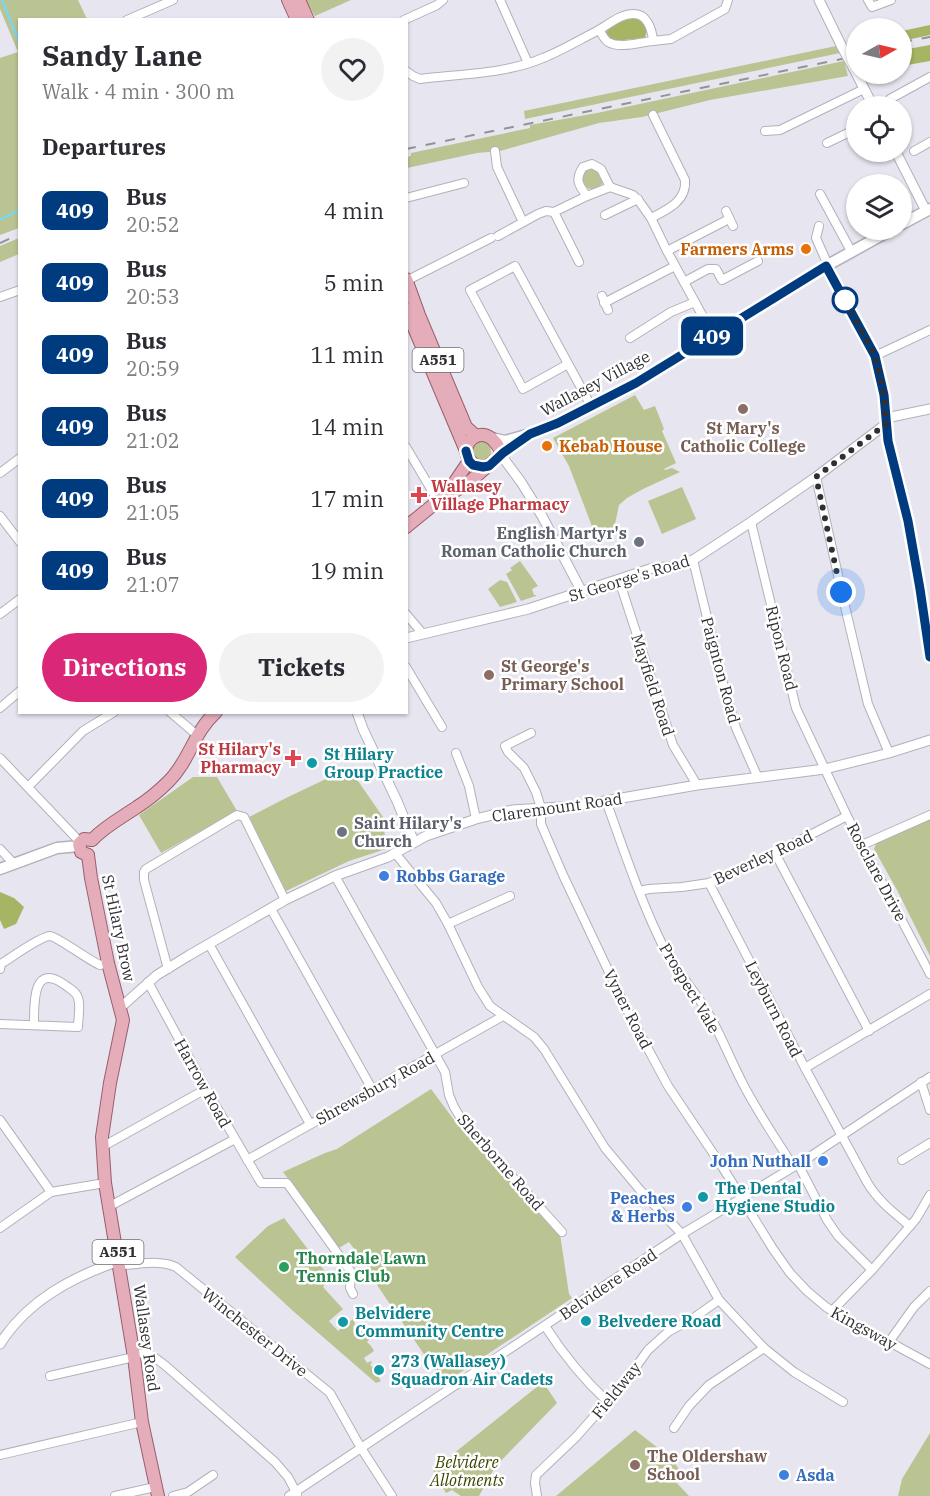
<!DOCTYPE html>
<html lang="en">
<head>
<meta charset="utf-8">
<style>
	:root { --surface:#fff; --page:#f2f2f3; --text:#2b2b33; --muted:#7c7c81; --accent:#db2777 }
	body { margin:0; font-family:"IBM Plex Serif",serif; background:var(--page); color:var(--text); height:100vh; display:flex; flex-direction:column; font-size:22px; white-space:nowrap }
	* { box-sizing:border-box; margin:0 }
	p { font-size:20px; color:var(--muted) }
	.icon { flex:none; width:33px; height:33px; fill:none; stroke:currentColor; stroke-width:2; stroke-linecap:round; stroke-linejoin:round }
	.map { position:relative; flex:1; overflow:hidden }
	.drawer { position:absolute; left:18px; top:18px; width:390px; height:696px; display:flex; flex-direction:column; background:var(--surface); border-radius:0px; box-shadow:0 2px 4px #0004 }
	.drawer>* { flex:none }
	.badge { padding:0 12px; border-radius:9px; font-size:21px; line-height:39px }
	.needle { width:39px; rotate:82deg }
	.fabs { position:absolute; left:846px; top:18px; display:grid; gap:12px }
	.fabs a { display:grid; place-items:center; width:66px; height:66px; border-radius:50%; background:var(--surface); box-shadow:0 2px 4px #0004; font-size:30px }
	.you { position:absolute; width:30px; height:30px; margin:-15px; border:4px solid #fff; border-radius:50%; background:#1a73e8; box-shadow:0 0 0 9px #1a73e833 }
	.map>.badge { position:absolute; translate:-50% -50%; box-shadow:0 0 0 3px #fff }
	h2 { padding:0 24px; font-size:22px; line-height:54px }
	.round { display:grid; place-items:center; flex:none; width:63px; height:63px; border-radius:32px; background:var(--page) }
	.headline { display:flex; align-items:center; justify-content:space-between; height:102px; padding:0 24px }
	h1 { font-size:28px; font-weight:800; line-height:45px }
	.cta { display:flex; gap:12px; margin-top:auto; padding:12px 24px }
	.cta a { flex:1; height:69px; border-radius:36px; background:var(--accent); color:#fff; font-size:24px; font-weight:800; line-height:69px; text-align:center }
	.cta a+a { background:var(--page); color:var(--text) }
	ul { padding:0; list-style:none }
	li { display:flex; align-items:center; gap:18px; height:72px; padding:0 24px }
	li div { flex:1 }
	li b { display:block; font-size:22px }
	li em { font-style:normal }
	li .badge { min-width:66px; font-weight:700; text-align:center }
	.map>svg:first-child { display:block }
	.green { fill:#b9c492 }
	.forest { fill:#a5b563 }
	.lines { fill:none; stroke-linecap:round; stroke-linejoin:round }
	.stream { stroke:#72dafe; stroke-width:2 }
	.minor-casing { stroke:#b2b1ba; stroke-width:10 }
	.tertiary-casing { stroke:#b2b1ba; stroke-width:11 }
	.secondary-casing { stroke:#b2b1ba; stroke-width:13 }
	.primary-casing { stroke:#995e6c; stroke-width:14 }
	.minor { stroke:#fff; stroke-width:8 }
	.tertiary { stroke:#fff; stroke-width:9 }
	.secondary { stroke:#fff; stroke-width:10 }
	.primary { stroke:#e4adb9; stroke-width:12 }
	.rail { stroke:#939299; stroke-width:2; stroke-dasharray:10 10; stroke-linecap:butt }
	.tertiary-bridge-casing { stroke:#b2b1ba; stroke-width:11; stroke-linecap:butt }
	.tertiary-bridge { stroke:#fff; stroke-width:9 }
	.line-casing { stroke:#fff; stroke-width:14 }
	.line { stroke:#003b80; stroke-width:9 }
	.walk { stroke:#302f33; stroke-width:6; stroke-dasharray:0 10.8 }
	.food-dot { fill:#e8710a; stroke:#fff; stroke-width:2 }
	.stop-dot { fill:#fff; stroke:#003b80; stroke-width:3 }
	.education-dot { fill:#8d6e63; stroke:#fff; stroke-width:2 }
	.health-dot { fill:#e0444e; stroke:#fff; stroke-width:2 }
	.worship-dot { fill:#6b7280; stroke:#fff; stroke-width:2 }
	.culture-dot { fill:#0f9aa8; stroke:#fff; stroke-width:2 }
	.shop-dot { fill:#3f7fe0; stroke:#fff; stroke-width:2 }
	.leisure-dot { fill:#2e9e5b; stroke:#fff; stroke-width:2 }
	.labels { text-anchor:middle; stroke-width:5; stroke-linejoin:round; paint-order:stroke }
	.shield { fill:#fff; stroke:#6e6d70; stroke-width:1.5 }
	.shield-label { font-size:15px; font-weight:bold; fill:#302f33 }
	.food-label { font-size:16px; font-weight:bold; fill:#c56008; stroke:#fff; text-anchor:end }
	.street-label { font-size:16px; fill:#302f33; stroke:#fff }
	.education-label { font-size:16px; font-weight:bold; fill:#785e54; stroke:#fff; text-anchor:start }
	.health-label { font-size:16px; font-weight:bold; fill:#be3a42; stroke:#fff; text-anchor:start }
	.worship-label { font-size:16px; font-weight:bold; fill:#5b616d; stroke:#fff; text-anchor:end }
	.culture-label { font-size:16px; font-weight:bold; fill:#0d838f; stroke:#fff; text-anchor:start }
	.shop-label { font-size:16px; font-weight:bold; fill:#366cbe; stroke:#fff; text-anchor:start }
	.leisure-label { font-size:16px; font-weight:bold; fill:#27864d; stroke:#fff; text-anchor:start }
	.park-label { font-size:16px; font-style:italic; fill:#3b4403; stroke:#fff }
</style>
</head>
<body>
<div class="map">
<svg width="930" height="1496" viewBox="0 0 930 1496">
	<rect width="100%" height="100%" fill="#e7e6f0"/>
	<g class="green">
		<path d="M0 0H78L87 19 20 20 19 228 0 235V58L18 52 0 9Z"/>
		<path d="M305 0H351L315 16Z"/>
		<path d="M836 46 840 53 525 119 524 111Z"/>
		<path d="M844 61 848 76 710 100 642 117 599 123 500 151 477 153 407 168 406 157 411 156V153L530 128V125L597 113Z"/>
		<path d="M588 168C599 167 601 174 603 183 587 199 573 178 588 168Z"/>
		<path d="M19 238V254L0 262V246Z"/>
		<path d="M635 395 644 410 655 406 664 429 662 431 676 463 664 469 665 470 672 468 680 472 643 489 627 498 619 505 613 534 598 542 569 466 553 438Z"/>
		<circle cx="481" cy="451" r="10"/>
		<path d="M682 487 696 519 662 534 648 501Z"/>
		<path d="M520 561 538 586 532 589 534 595H536V596L521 601 506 574 512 570 510 568Z"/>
		<path d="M500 580 507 582 517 602 500 607 488 589Z"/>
		<path d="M349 768 383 817 386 849 349 861 286 891 249 817 286 798Z"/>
		<path d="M193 777H217L237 811 161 853 139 815Z"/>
		<path d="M930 818V956L897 890 874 849 877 842Z"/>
		<path d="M431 1089 457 1124 463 1127 560 1234 569 1294 572 1298 437 1388 433 1383 440 1378 375 1282 376 1279 349 1242 339 1248 283 1172 325 1153 337 1149Z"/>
		<path d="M284 1218 330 1278 323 1287 343 1309 329 1321 338 1331 353 1319 355 1324 353 1327 355 1330 359 1327H365L372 1336 367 1342 371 1346 374 1351 364 1358 367 1363 371 1361 372 1363 370 1364 381 1381 376 1383 293 1311 235 1257 268 1226Z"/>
		<path d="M543 1382 557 1403 495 1467 479 1496H461L452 1490 446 1493 433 1470Z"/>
		<path d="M635 1430 672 1459 680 1471 674 1480 689 1496H556Z"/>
		<path d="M930 1433V1496H898L902 1479Z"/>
	</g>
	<g class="forest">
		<path d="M632 16 641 18 647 30 645 38 613 41 608 38 606 34 607 28Z"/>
		<path d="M930 25V35L902 41V31Z"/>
		<path d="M930 45V61L902 66V50Z"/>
		<path d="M0 892 14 898 24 907 16 924 4 929 0 920Z"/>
	</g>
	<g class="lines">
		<g class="stream">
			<path d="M2 0 20 44"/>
			<path d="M0 219 20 210"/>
		</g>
		<g class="minor-casing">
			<g id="minor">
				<path d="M500 0 528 63"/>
				<path d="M868 0 872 7 891 0"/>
				<path d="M127 20 173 0"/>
				<path d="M404 20 437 5 443 0"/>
				<path d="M599 30C602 34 604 39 608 42 620 49 640 42 653 41"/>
				<path d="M406 71 413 76 420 79C459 74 506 74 543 58 561 51 579 40 597 31 608 25 620 14 634 14 647 14 652 29 653 41L671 39 725 9 728 0"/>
				<path d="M890 99 930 77"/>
				<path d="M765 131 780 130 864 89"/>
				<path d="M827 143 856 129"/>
				<path d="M495 151 497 167 523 222"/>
				<path d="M914 151 930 142"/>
				<path d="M820 194 851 251"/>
				<path d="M587 196C578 185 575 179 583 167L592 164 601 169 610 187"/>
				<path d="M406 198 464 183"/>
				<path d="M726 211 733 226"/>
				<path d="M554 212 579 262"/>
				<path d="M605 215 638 199"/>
				<path d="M651 218C667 210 687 201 685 180L653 115"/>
				<path d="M819 226 816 238 828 265"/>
				<path d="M498 236 538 214 546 211 554 212 587 196 610 187 633 195 639 201 651 218 667 251 713 335"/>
				<path d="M667 251 729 219"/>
				<path d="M406 281 491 238"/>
				<path d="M684 282 708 269H716L722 280 758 261"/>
				<path d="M602 296 608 310"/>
				<path d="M0 297 20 290"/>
				<path d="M604 303 675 266"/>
				<path d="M630 338 671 312 695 302"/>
				<path d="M875 356 930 330"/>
				<path d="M568 364 523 389 470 290 515 266 591 406"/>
				<path d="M406 447 438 501"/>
				<path d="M0 473 20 458"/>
				<path d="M816 477 847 615 868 704 889 753"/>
				<path d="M0 516 20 542"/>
				<path d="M751 522 796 708 847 816 930 974"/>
				<path d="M693 560 724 687 736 728 758 778"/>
				<path d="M619 580 673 745 697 785"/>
				<path d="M0 614 20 599"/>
				<path d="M406 614 423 634"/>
				<path d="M406 667 442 727"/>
				<path d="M0 708 20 691"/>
				<path d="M170 712 197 735"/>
				<path d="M531 733 505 746 508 752 524 768 536 792 541 808V824L563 875 626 1008 668 1086 723 1168 773 1249 790 1273 807 1291 826 1307 862 1329 895 1345 930 1364"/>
				<path d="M456 753 469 786 476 819"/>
				<path d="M0 758 80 842"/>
				<path d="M28 787 83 731 114 712"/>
				<path d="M606 801C624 850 641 903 665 950 678 974 698 994 711 1018 723 1040 732 1063 743 1084 758 1113 776 1139 793 1166"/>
				<path d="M862 845 930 815"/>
				<path d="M0 849 14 864"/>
				<path d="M395 853 436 903 448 924 478 987 490 1006 534 1037 544 1049 605 1148 640 1190 682 1234 719 1300 764 1348 794 1372 843 1402"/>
				<path d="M775 853 869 1031"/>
				<path d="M335 876 435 1054 445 1072 449 1095 454 1107 463 1122 562 1232"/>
				<path d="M709 883 805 1068 867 1182C878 1201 894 1213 910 1226"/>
				<path d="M640 891 649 889 682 887 709 883 775 853 847 816"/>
				<path d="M271 909 372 1089"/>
				<path d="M448 924 510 896"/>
				<path d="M209 944 310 1124"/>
				<path d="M0 969 1 964 4 962C12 957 41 936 50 936 58 937 88 960 100 965L108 963"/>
				<path d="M168 969 144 880V872L146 869 237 815 244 817 285 900"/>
				<path d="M148 982 206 1089 261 1183H287L351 1272 350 1288 353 1294"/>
				<path d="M0 1024 78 1027C78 1018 81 1006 78 998 77 992 70 989 65 985 32 961 34 1005 34 1025"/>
				<path d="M805 1068 930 994"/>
				<path d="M921 1082 930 1110"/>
				<path d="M0 1120 51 1192"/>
				<path d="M102 1147 206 1089"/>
				<path d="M247 1160 503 1016"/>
				<path d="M902 1160 930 1143"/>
				<path d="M798 1164 827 1220 838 1236 872 1270"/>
				<path d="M110 1206 235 1139"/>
				<path d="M0 1228 51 1192 105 1183"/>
				<path d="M120 1265C138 1265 159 1259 176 1267L330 1393 361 1448 392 1496"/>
				<path d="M832 1311 872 1270 910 1226 916 1219 930 1195"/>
				<path d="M545 1326C563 1354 583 1379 608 1402"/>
				<path d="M889 1342 914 1307 930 1291"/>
				<path d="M133 1354C151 1352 154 1357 167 1367L275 1462 288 1477 297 1494"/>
				<path d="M50 1376 134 1357"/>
				<path d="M674 1428 689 1406 709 1385 764 1348"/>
				<path d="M0 1455 142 1422"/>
				<path d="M115 1496 155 1487"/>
				<path d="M173 1496 188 1492 213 1475"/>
				<path d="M289 1496 682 1234 805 1160 930 1077"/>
				<path d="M537 1496 535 1483 536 1475 576 1437 628 1378 648 1350 668 1332 695 1317 719 1300"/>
			</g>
		</g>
		<g class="tertiary-casing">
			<g id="tertiary">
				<path d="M819 0 842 47"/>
				<path d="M854 69 873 106"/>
				<path d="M896 152 926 211"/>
				<path d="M826 266 875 356 884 395 888 441 908 521 920 589 930 657"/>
				<path d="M886 418 930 409"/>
				<path d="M501 455 521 482 542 516 582 592"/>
				<path d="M406 638 528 609 653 568 679 566 693 560 751 522 816 477 886 424"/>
				<path d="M357 712 363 729 397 801 414 842"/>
				<path d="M121 1007 157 975 188 956 285 900 335 876 388 857 426 836 476 819 512 810 576 806 697 785 825 769 889 753 930 740"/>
				<path d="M0 1344C27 1301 72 1277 119 1261"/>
			</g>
		</g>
		<g class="secondary-casing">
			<g id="secondary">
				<path d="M902 224 930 209"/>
				<path d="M491 438 505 441 530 434 558 423 636 383 826 266 891 230"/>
				<path d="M0 869 57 848 79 846"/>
			</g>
		</g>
		<g class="primary-casing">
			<g id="primary">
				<path d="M288 0 297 20"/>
				<path d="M299 0 308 20"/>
				<path d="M406 279 419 315 461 415 466 427 476 436"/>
				<path d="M406 309 466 451C468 463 477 469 489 466"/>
				<path d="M446 495 469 461"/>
				<path d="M406 527 438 501 467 484 503 453C499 448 496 442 491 438 479 430 467 439 466 451"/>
				<path d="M92 840C105 826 121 818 137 807 148 800 159 791 169 781 190 760 193 733 216 712"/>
				<path d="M88 855 91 878 108 963 123 1020 110 1083 102 1137 105 1183 134 1357 142 1422 158 1496"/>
				<path d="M88 855 81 852 79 844 84 839 92 840"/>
			</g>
		</g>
		<use href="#minor" class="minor"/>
		<use href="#tertiary" class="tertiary"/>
		<use href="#secondary" class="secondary"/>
		<use href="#primary" class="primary"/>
		<g class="rail">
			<path d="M902 42 930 37"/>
			<path d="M406 149 856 56"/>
			<path d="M0 243 20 234"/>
		</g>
		<g class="tertiary-bridge-casing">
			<path id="tertiary-bridge" d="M842 47 854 69"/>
		</g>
		<use href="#tertiary-bridge" class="tertiary-bridge"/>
	</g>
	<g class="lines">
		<g class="line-casing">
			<path id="line" d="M466 451 469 461 473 465 483 467 489 466 503 453 530 434 558 423 636 383 826 266 875 356 884 395 888 441 908 521 920 589 930 657"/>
		</g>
		<use href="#line" class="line"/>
		<path class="walk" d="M841 592 816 477 886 424 884 395 875 356 845 300"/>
	</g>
	<g class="food-dot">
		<circle cx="806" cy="249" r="6"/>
		<circle cx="547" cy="446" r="6"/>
	</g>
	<circle class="stop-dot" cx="845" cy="300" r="12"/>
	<g class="education-dot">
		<circle cx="743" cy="409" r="6"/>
		<circle cx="489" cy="675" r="6"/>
		<circle cx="635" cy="1465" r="6"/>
	</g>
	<g class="health-dot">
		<path d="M416 486h6v6h6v6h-6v6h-6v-6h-6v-6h6z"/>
		<path d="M290 749h6v6h6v6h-6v6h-6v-6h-6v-6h6z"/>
	</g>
	<g class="worship-dot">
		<circle cx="639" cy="542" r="6"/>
		<circle cx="342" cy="832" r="6"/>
	</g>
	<g class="culture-dot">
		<circle cx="312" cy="763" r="6"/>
		<circle cx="703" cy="1197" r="6"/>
		<circle cx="586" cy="1321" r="6"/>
		<circle cx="343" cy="1322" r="6"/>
		<circle cx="379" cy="1370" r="6"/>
	</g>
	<g class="shop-dot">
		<circle cx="384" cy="876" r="6"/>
		<circle cx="823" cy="1161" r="6"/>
		<circle cx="687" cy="1207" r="6"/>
		<circle cx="784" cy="1475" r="6"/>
	</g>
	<circle class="leisure-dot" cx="284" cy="1267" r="6"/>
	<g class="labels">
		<g class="shield">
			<rect x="412.5" y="348" width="51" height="24" rx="4.5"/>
			<rect x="92.5" y="1240" width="51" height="24" rx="4.5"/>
		</g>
		<g class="shield-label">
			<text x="438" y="365">A551</text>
			<text x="118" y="1257">A551</text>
		</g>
		<g class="food-label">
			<text x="794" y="255">Farmers Arms</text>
			<text x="559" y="452" text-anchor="start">Kebab House</text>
		</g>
		<g class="street-label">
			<text transform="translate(595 383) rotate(-28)" y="6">Wallasey Village</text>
			<text transform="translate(629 578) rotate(-17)" y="6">St George's Road</text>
			<text transform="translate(782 648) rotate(76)" y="6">Ripon Road</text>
			<text transform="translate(721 670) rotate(75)" y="6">Paignton Road</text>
			<text transform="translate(653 685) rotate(72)" y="6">Mayfield Road</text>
			<text transform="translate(557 807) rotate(-8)" y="6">Claremount Road</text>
			<text transform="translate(763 857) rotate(-25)" y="6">Beverley Road</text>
			<text transform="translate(877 872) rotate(62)" y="6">Rosclare Drive</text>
			<text transform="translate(119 928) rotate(78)" y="6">St Hilary Brow</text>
			<text transform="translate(690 988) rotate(59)" y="6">Prospect Vale</text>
			<text transform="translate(628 1009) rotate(63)" y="6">Vyner Road</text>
			<text transform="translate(774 1009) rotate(63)" y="6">Leyburn Road</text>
			<text transform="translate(203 1083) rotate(61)" y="6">Harrow Road</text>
			<text transform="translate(375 1088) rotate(-29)" y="6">Shrewsbury Road</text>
			<text transform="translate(501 1162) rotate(49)" y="6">Sherborne Road</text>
			<text transform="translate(608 1284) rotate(-34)" y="6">Belvidere Road</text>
			<text transform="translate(864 1328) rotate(29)" y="6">Kingsway</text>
			<text transform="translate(255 1332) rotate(39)" y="6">Winchester Drive</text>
			<text transform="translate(147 1338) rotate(82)" y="6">Wallasey Road</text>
			<text transform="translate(616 1390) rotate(-51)" y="6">Fieldway</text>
		</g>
		<g class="education-label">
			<text x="743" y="434" text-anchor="middle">St Mary's<tspan x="743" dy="18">Catholic College</tspan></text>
			<text x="501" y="672">St George's<tspan x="501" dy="18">Primary School</tspan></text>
			<text x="647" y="1462">The Oldershaw<tspan x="647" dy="18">School</tspan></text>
		</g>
		<g class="health-label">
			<text x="431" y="492">Wallasey<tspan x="431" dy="18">Village Pharmacy</tspan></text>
			<text x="281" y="755" text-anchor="end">St Hilary's<tspan x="281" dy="18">Pharmacy</tspan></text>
		</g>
		<g class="worship-label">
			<text x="627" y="539">English Martyr's<tspan x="627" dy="18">Roman Catholic Church</tspan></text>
			<text x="354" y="829" text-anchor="start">Saint Hilary's<tspan x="354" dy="18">Church</tspan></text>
		</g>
		<g class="culture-label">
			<text x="324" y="760">St Hilary<tspan x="324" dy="18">Group Practice</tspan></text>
			<text x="715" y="1194">The Dental<tspan x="715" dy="18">Hygiene Studio</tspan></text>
			<text x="355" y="1319">Belvidere<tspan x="355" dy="18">Community Centre</tspan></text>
			<text x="598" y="1327">Belvedere Road</text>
			<text x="391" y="1367">273 (Wallasey)<tspan x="391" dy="18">Squadron Air Cadets</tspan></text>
		</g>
		<g class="shop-label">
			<text x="396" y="882">Robbs Garage</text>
			<text x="811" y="1167" text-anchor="end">John Nuthall</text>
			<text x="675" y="1204" text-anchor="end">Peaches<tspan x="675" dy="18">&amp; Herbs</tspan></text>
			<text x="796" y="1481">Asda</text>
		</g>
		<g class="leisure-label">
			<text x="296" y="1264">Thorndale Lawn<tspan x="296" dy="18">Tennis Club</tspan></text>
		</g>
		<g class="park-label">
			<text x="467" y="1468">Belvidere<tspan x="467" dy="18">Allotments</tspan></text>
		</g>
	</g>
</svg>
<div class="fabs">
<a><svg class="needle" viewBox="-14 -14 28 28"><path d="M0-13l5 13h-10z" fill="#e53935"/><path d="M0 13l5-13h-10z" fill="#7c7c81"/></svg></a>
<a><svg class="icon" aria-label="locate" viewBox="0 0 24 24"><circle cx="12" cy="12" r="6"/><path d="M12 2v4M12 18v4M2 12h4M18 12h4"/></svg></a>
<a><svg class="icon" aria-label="layers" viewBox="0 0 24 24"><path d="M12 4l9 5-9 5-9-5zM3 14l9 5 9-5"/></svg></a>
</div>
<div class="you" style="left:841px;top:592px"></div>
<b class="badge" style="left:712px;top:336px;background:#003b80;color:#fff">409</b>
<section class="drawer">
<div class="headline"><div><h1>Sandy Lane</h1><p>Walk · 4 min · 300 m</p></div><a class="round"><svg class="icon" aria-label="heart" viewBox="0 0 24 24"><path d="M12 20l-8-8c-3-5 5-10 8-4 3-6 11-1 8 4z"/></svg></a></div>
<h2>Departures</h2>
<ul>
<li><span class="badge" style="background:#003b80;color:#fff">409</span><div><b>Bus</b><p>20:52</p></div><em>4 min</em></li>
<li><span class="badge" style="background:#003b80;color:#fff">409</span><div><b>Bus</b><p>20:53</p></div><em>5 min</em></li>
<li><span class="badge" style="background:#003b80;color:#fff">409</span><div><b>Bus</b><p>20:59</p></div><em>11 min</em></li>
<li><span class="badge" style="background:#003b80;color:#fff">409</span><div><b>Bus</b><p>21:02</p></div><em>14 min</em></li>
<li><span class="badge" style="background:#003b80;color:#fff">409</span><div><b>Bus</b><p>21:05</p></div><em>17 min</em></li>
<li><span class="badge" style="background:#003b80;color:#fff">409</span><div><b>Bus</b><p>21:07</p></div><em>19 min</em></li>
</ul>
<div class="cta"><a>Directions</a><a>Tickets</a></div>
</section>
</div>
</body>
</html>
